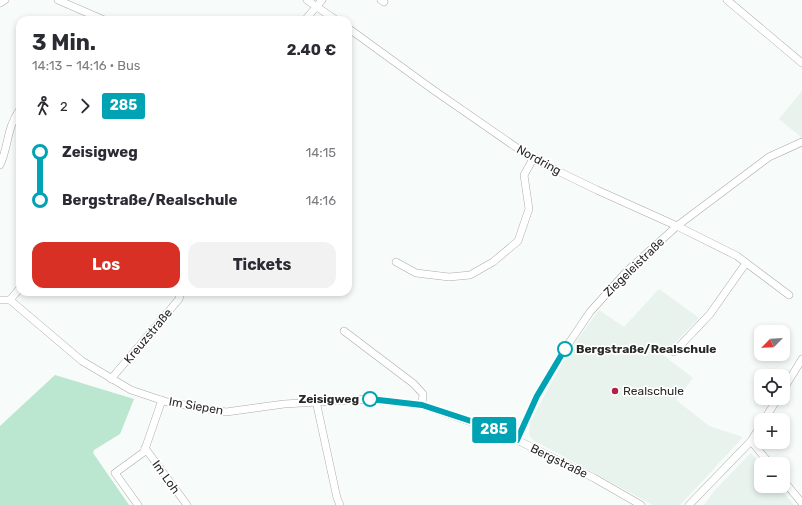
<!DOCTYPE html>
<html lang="de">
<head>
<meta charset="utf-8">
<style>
	:root { --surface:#fff; --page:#f2f2f3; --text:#2b2b33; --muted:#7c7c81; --accent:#d93025 }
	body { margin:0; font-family:Rubik,sans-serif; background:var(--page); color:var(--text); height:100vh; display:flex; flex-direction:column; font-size:15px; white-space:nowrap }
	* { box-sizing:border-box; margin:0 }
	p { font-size:13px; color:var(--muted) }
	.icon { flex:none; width:22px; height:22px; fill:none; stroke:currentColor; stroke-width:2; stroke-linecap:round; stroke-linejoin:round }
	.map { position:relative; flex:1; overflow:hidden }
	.sheet { position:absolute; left:16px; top:16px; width:336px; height:280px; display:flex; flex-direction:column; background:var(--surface); border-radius:12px; box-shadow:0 2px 6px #0003 }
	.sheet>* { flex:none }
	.badge { padding:0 8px; border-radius:3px; font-size:14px; line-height:26px }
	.needle { width:26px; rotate:246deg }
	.tools { position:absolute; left:754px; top:325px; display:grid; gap:8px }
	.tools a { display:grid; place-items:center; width:36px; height:36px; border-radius:8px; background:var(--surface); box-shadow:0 2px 6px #0003; font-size:20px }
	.map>.badge { position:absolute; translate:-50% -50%; box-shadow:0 0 0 2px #fff }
	.legs { display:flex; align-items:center; gap:6px; height:44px; padding:0 16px; font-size:13px }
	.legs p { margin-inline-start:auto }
	.overview { display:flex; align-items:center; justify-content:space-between; height:68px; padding:0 16px }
	h1 { font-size:22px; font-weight:700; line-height:30px }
	.primary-button { display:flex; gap:8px; margin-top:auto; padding:8px 16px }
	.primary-button a { flex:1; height:46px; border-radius:12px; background:var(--accent); color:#fff; font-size:16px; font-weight:700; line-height:46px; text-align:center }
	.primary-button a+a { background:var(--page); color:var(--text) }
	ul { padding:0 16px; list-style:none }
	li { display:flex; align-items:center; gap:14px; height:48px; font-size:15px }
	li i { display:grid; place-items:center; width:6px; height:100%; margin:0 5px; background:currentColor }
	li i::after { content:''; width:10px; height:10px; margin:-5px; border:3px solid; border-radius:50%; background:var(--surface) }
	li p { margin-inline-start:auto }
	li:first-child i { background:linear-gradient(#0000 50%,currentColor 0) }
	li:last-child i { background:linear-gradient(currentColor 50%,#0000 0) }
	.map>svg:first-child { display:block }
	.built { fill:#e7f3ec }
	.grass { fill:#bbe6cf }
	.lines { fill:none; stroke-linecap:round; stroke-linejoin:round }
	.minor-casing { stroke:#a9acaa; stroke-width:8 }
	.minor { stroke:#fff; stroke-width:7 }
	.line-1-casing { stroke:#fff; stroke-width:9 }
	.line-1 { stroke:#00a3b4; stroke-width:6 }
	.stop-1-dot { fill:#fff; stroke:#00a3b4; stroke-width:2 }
	.poi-dot { fill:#b11f47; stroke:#fff; stroke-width:1.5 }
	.labels { text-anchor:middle; stroke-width:3.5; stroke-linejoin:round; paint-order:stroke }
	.street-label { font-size:12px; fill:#282928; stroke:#fff }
	.stop-label { font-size:12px; font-weight:bold; fill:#282928; stroke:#fff; text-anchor:start }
	.poi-label { font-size:12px; fill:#282928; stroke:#fff; text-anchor:start }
</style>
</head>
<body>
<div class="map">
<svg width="802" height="505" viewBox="0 0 802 505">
	<rect width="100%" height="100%" fill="#f7fbf9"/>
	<g class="built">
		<path d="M802 91V139L800 136 779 119Z"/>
		<path d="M659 289 699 318 663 355 693 378 676 400 709 426 743 437 680 505H653L533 440 529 435 530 423 551 383 572 347 599 310 624 327Z"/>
		<path d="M751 453 761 465V486H778L794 505H704L715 490Z"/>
	</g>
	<path class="grass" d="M55 375 134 399 120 434 94 450 93 453 129 505H0V426Z"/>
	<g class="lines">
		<g class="minor-casing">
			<g id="minor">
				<path d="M58 0 104 20"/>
				<path d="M307 0 336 20"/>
				<path d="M381 0 384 2"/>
				<path d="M727 0 802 63"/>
				<path d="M0 3 5 0"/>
				<path d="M305 20 322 0"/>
				<path d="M348 28 432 89 533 159 597 190 677 226 737 256 789 295"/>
				<path d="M0 165C9 146 6 129 20 109"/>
				<path d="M396 262 416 273 449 277 470 275 493 262 518 241 529 209 524 175 533 159"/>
				<path d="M0 300H10L82 361 131 390 167 402 226 412 284 404 370 399 422 405 480 425 517 440 594 478 641 505"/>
				<path d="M10 300 20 288"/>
				<path d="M344 331 414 384 423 394 422 405"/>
				<path d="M674 352 710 314 746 263"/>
				<path d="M111 379 179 299 181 292"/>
				<path d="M783 390 802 359"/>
				<path d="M316 401 337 498 340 505"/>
				<path d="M764 420 778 398"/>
				<path d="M517 440 537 396 565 349 590 312 627 271 677 226 769 157 802 142"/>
				<path d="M751 441 770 464"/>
				<path d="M145 448 187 505"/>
				<path d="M783 480 802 503"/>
				<path d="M138 505 115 473 144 452 162 400"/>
				<path d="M689 505 751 441 761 425"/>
			</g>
		</g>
		<use href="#minor" class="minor"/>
	</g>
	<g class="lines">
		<g class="line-1-casing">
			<path id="line-1" d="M370 399 422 405 480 424 517 440 537 396 565 349"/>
		</g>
		<use href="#line-1" class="line-1"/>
	</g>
	<g class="stop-1-dot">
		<circle cx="565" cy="349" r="7"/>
		<circle cx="370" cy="399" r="7"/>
	</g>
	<circle class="poi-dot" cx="615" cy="391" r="4"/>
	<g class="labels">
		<g class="street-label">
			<text transform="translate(539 160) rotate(29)" y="4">Nordring</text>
			<text transform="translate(634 267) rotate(-44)" y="4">Ziegeleistraße</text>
			<text transform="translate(148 336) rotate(-50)" y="4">Kreuzstraße</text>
			<text transform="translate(196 406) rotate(10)" y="4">Im Siepen</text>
			<text transform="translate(559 461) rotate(26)" y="4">Bergstraße</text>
			<text transform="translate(166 477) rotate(54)" y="4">Im Loh</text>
		</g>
		<g class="stop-label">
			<text x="576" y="353">Bergstraße/Realschule</text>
			<text x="359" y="403" text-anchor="end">Zeisigweg</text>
		</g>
		<g class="poi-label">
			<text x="623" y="395">Realschule</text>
		</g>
	</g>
</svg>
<div class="tools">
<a><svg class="needle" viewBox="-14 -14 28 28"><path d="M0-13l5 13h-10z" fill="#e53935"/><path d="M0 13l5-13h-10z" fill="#7c7c81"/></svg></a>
<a><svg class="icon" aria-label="locate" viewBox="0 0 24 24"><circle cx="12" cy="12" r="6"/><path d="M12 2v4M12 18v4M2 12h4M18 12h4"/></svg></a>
<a>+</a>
<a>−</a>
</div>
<b class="badge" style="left:494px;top:430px;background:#00a3b4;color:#fff">285</b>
<section class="sheet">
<div class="overview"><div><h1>3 Min.</h1><p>14:13 – 14:16 · Bus</p></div><b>2.40 €</b></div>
<div class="legs"><svg class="icon" aria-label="walk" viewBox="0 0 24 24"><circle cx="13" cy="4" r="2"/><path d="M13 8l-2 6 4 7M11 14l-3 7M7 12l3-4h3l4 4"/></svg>2<svg class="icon" aria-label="forward" viewBox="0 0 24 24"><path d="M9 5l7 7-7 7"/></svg><b class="badge" style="background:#00a3b4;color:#fff">285</b></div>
<ul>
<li><i style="color:#00a3b4"></i><b>Zeisigweg</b><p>14:15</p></li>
<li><i style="color:#00a3b4"></i><b>Bergstraße/Realschule</b><p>14:16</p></li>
</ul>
<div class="primary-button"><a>Los</a><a>Tickets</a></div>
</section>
</div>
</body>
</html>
